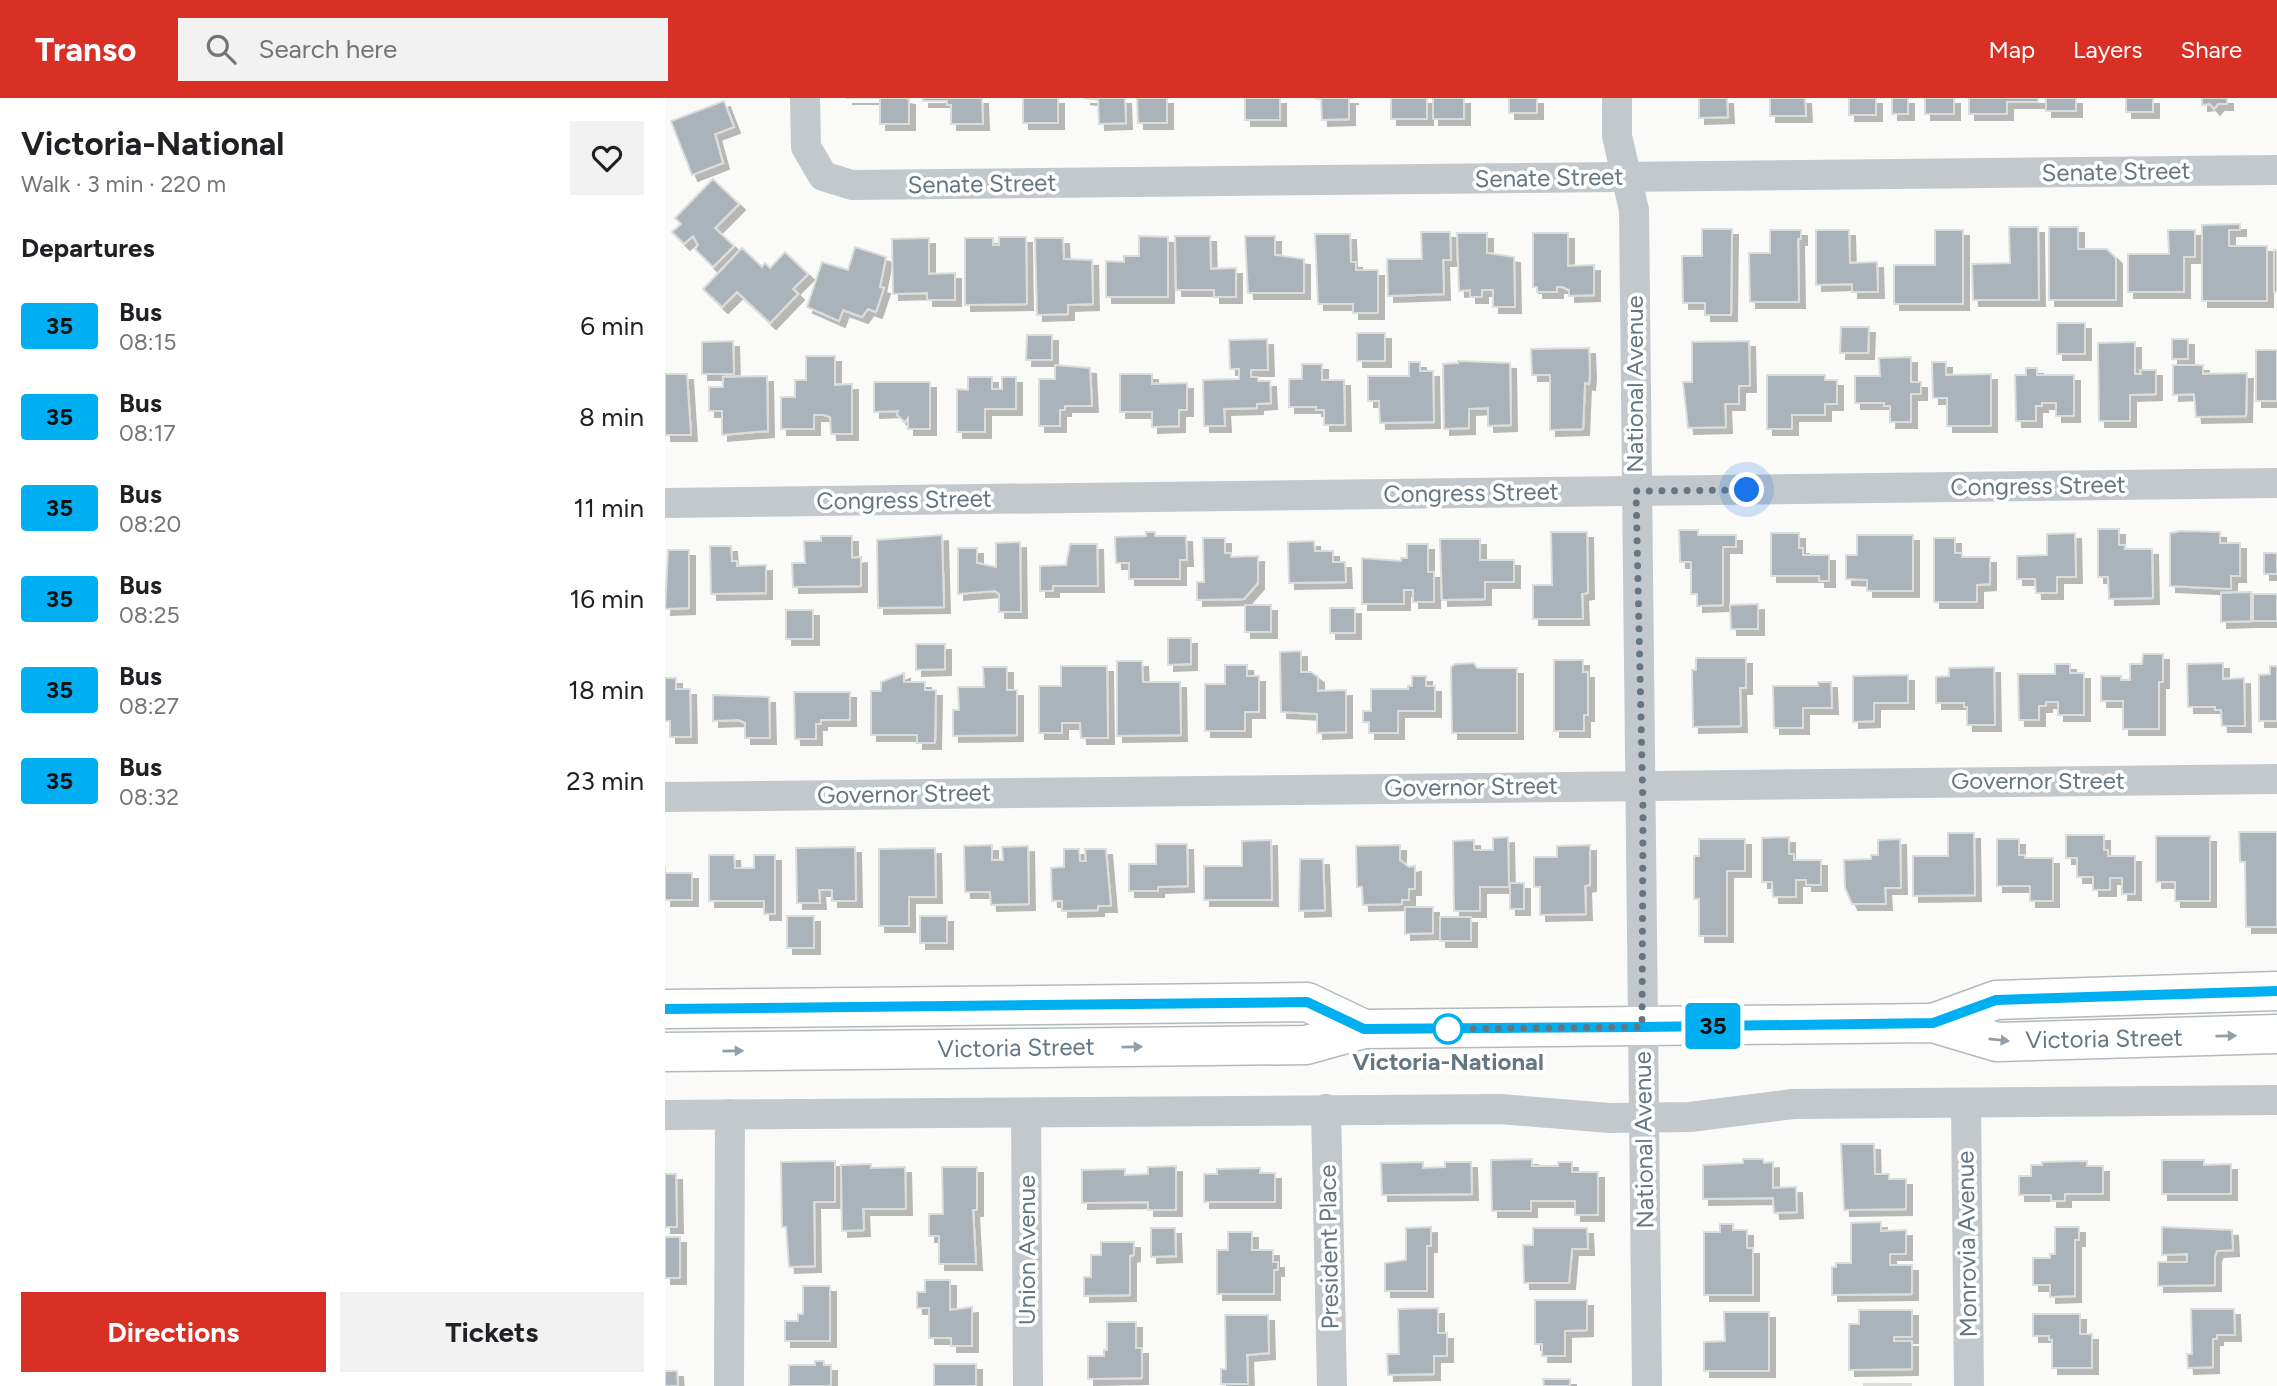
<!DOCTYPE html>
<html lang="en">
<head>
<meta charset="utf-8">
<style>
	:root { --surface:#fff; --page:#f2f2f2; --text:#202124; --muted:#757577; --accent:#d93025 }
	body { margin:0; font-family:Figtree,sans-serif; background:var(--page); color:var(--text); height:100vh; display:flex; flex-direction:column; font-size:26px; white-space:nowrap }
	* { box-sizing:border-box; margin:0 }
	p { font-size:23px; color:var(--muted) }
	.icon { flex:none; width:38px; height:38px; fill:none; stroke:currentColor; stroke-width:2; stroke-linecap:round; stroke-linejoin:round }
	.map { position:relative; flex:1; overflow:hidden }
	.panel { display:flex; flex-direction:column; background:var(--surface); width:665px }
	.panel>* { flex:none }
	.badge { padding:0 14px; border-radius:5px; font-size:24px; line-height:46px }
	.you { position:absolute; width:35px; height:35px; margin:-18px; border:5px solid #fff; border-radius:50%; background:#1a73e8; box-shadow:0 0 0 10px #1a73e833 }
	.map>.badge { position:absolute; translate:-50% -50%; box-shadow:0 0 0 4px #fff }
	h2 { padding:0 21px; font-size:26px; line-height:63px }
	.round { display:grid; place-items:center; flex:none; width:74px; height:74px; border-radius:0px; background:var(--page) }
	.head { display:flex; align-items:center; justify-content:space-between; height:119px; padding:0 21px }
	h1 { font-size:33px; font-weight:700; line-height:52px }
	.button { display:flex; gap:14px; margin-top:auto; padding:14px 21px }
	.button a { flex:1; height:80px; border-radius:0px; background:var(--accent); color:#fff; font-size:28px; font-weight:700; line-height:80px; text-align:center }
	.button a+a { background:var(--page); color:var(--text) }
	ul { padding:0; list-style:none }
	li { display:flex; align-items:center; gap:21px; height:91px; padding:0 21px }
	li div { flex:1 }
	li b { display:block; font-size:26px }
	li em { font-style:normal }
	li .badge { min-width:77px; font-weight:700; text-align:center }
	header { display:flex; align-items:center; gap:42px; box-sizing:border-box; height:98px; padding:0 35px; background:var(--accent); color:#fff }
	header strong { font-size:33px }
	nav { display:flex; gap:38px; margin-inline-start:auto; font-size:24px }
	.search { width:490px; height:63px; background:var(--page); display:flex; align-items:center; gap:18px; box-sizing:border-box; padding:0 24px; border-radius:0px; color:var(--muted); font-size:26px }
	main { display:flex; flex:1; min-height:0 }
	.map>svg:first-child { display:block }
	.building { fill:#aab3b9; stroke:#dcdcda; stroke-width:2; filter:url(#shadow) }
	.lines { fill:none; stroke-linecap:round; stroke-linejoin:round }
	.secondary-casing { stroke:#b3babf; stroke-width:41 }
	.street { stroke:#c3c8cc; stroke-width:30 }
	.secondary { stroke:#fff; stroke-width:38 }
	.oneway { fill:#939fa8 }
	.line-casing { stroke:#fff; stroke-width:16 }
	.line { stroke:#00aff2; stroke-width:10 }
	.walk { stroke:#657683; stroke-width:7; stroke-dasharray:0 12.6 }
	.stop-dot { fill:#fff; stroke:#00aff2; stroke-width:3.5 }
	.labels { text-anchor:middle; stroke-width:7; stroke-linejoin:round; paint-order:stroke }
	.street-label { font-size:24px; fill:#657683; stroke:#fff }
	.stop-label { font-size:24px; font-weight:bold; fill:#657683; stroke:#fff }
</style>
</head>
<body>
<header>
<strong>Transo</strong>
<div class="search"><svg class="icon" aria-label="search" viewBox="0 0 24 24"><circle cx="10" cy="10" r="6"/><path d="M15 15l6 6"/></svg>Search here</div>
<nav><a>Map</a><a>Layers</a><a>Share</a></nav>
</header>
<main>
<section class="panel">
<div class="head"><div><h1>Victoria-National</h1><p>Walk · 3 min · 220 m</p></div><a class="round"><svg class="icon" aria-label="heart" viewBox="0 0 24 24"><path d="M12 20l-8-8c-3-5 5-10 8-4 3-6 11-1 8 4z"/></svg></a></div>
<h2>Departures</h2>
<ul>
<li><span class="badge" style="background:#00aff2;color:#111">35</span><div><b>Bus</b><p>08:15</p></div><em>6 min</em></li>
<li><span class="badge" style="background:#00aff2;color:#111">35</span><div><b>Bus</b><p>08:17</p></div><em>8 min</em></li>
<li><span class="badge" style="background:#00aff2;color:#111">35</span><div><b>Bus</b><p>08:20</p></div><em>11 min</em></li>
<li><span class="badge" style="background:#00aff2;color:#111">35</span><div><b>Bus</b><p>08:25</p></div><em>16 min</em></li>
<li><span class="badge" style="background:#00aff2;color:#111">35</span><div><b>Bus</b><p>08:27</p></div><em>18 min</em></li>
<li><span class="badge" style="background:#00aff2;color:#111">35</span><div><b>Bus</b><p>08:32</p></div><em>23 min</em></li>
</ul>
<div class="button"><a>Directions</a><a>Tickets</a></div>
</section>
<div class="map">
<svg width="1612" height="1288" viewBox="0 0 1612 1288">
	<defs>
		<filter id="shadow"><feDropShadow dx="6" dy="6" stdDeviation="0" flood-color="#0004"/></filter>
	</defs>
	<rect width="100%" height="100%" fill="#fafaf8"/>
	<g class="building">
		<path d="M181 0H239L244 1V26H215V0Z"/>
		<path d="M258 0H317L318 26H286V7H282V3H258Z"/>
		<rect x="358" y="0" width="35" height="25"/>
		<path d="M419 0H460L461 25 434 26 433 2Z"/>
		<path d="M472 0H502V25H473Z"/>
		<rect x="580" y="0" width="35" height="22"/>
		<path d="M650 0H688H684V21L657 22 656 2Z"/>
		<rect x="726" y="0" width="36" height="21"/>
		<rect x="768" y="0" width="31" height="21"/>
		<rect x="844" y="0" width="28" height="15"/>
		<path d="M1034 0H1062L1063 19 1034 20Z"/>
		<path d="M1105 0H1140L1141 18H1105Z"/>
		<rect x="1184" y="0" width="27" height="17"/>
		<rect x="1227" y="0" width="16" height="16"/>
		<rect x="1260" y="0" width="29" height="16"/>
		<path d="M1304 0H1373V4H1342V16H1304Z"/>
		<rect x="1381" y="0" width="30" height="13"/>
		<rect x="1461" y="0" width="27" height="14"/>
		<path d="M1537 0H1562V6H1553L1549 11 1545 6 1537 7Z"/>
		<path d="M59 3 69 29 50 36 58 65 27 77 6 23Z"/>
		<path d="M48 81 74 106 50 130 69 148 48 169 30 151 33 147 28 138 19 146 7 134 16 126 10 120Z"/>
		<path d="M1575 126V132H1564V148H1602V203H1537V127Z"/>
		<path d="M1344 129H1373L1374 202H1308L1307 166 1345 165Z"/>
		<path d="M1384 129H1413V151H1442L1451 160V202H1384Z"/>
		<path d="M1037 131H1067L1066 217H1040V205H1018L1017 158H1037Z"/>
		<path d="M1105 132H1136V141H1133L1134 204H1085L1084 155H1105Z"/>
		<path d="M1151 132H1184L1185 165 1212 164 1213 194H1187V186L1151 187Z"/>
		<path d="M1270 132H1298V206H1229V167H1270Z"/>
		<path d="M1503 132H1530V159H1519V194H1463V156H1504Z"/>
		<path d="M756 134H785L786 162H778L779 196 723 198 722 161H757Z"/>
		<path d="M792 135H822V155L849 159 850 209H828V192H817V199H805V192L794 193Z"/>
		<path d="M868 135H903V168L929 167V197L904 198V192L897 189H892V194H872V189H868Z"/>
		<path d="M650 136H685L686 164H691V172H713V215H688V206H653Z"/>
		<path d="M474 138 503 139V199H441V163L459 164V158H474Z"/>
		<path d="M510 138H545L546 171 571 170V199H549V192H511Z"/>
		<path d="M580 138H610V157L639 161V195H583Z"/>
		<path d="M334 139H361L362 206 300 207V140H328V147H334Z"/>
		<path d="M264 140V176L290 175V202H262V195L228 196 227 141Z"/>
		<path d="M370 140H398L399 161 427 162 428 206 403 207V216L372 217Z"/>
		<path d="M190 149 221 159 215 189 219 190 211 214 203 211 197 219 178 212 174 223 142 209 157 164 183 172Z"/>
		<path d="M77 150 97 169 100 165 105 170 120 154 143 176 128 191 133 196 105 225 72 194 57 209 38 191Z"/>
		<rect x="1609" y="152" width="3" height="42"/>
		<rect x="1392" y="225" width="28" height="31"/>
		<path d="M1176 229H1204L1203 255H1175Z"/>
		<rect x="692" y="235" width="28" height="28"/>
		<path d="M362 237H387V262H361Z"/>
		<path d="M602 241 603 272H586V279H593V283H605L606 305 592 306V310L559 311 560 328H539L538 282 574 281V271H565L564 242Z"/>
		<rect x="1507" y="241" width="16" height="20"/>
		<path d="M68 243 69 276H37V244Z"/>
		<path d="M1084 243 1085 288H1074V306H1060L1061 329 1023 330 1018 284H1027V244Z"/>
		<path d="M1470 244V276H1476L1475 272H1491V296L1465 297V323H1434L1433 245Z"/>
		<path d="M924 250 925 275 924 286 920 285 918 331 885 332V277H867L866 251Z"/>
		<rect x="1591" y="252" width="21" height="51"/>
		<path d="M141 258H170V287L187 286V336H166L165 319 159 317H149V331H116V299H130V282H141Z"/>
		<path d="M1246 259V284H1256V296H1246V324H1225V308H1219V305H1190V278H1215L1214 260Z"/>
		<path d="M793 263 845 265 846 327 823 328V310L804 311V330L779 331 778 266 793 265Z"/>
		<path d="M744 264H755V273H768L769 324 715 325 714 303H703V278H744Z"/>
		<path d="M1267 264H1281V277L1326 276V328H1282V300H1268Z"/>
		<path d="M637 266H657V282H679L680 327H659V312H651V309H624V281H637Z"/>
		<path d="M390 267 425 270 427 308H400V312H395V328H374V281H390Z"/>
		<path d="M1508 267H1538V276L1582 275 1581 318 1531 319 1529 296 1508 297Z"/>
		<path d="M1361 270H1372V277H1409V318H1391V305H1377V308H1371V323H1351L1350 277H1361Z"/>
		<path d="M0 276H22L26 337H0Z"/>
		<path d="M455 276H487V286L522 285V312H514V328L487 329V314H455Z"/>
		<path d="M1102 277H1160V282H1172V306H1160V317H1127V331H1102Z"/>
		<path d="M102 278 103 333 57 337V313H44V289H58V279Z"/>
		<path d="M303 279H327V291H337V279H351V311H320V334H292V291L303 292Z"/>
		<path d="M209 284H265V331H243V320L240 324 232 317 233 313 209 314Z"/>
		<path d="M1433 431H1454V447H1460V451H1487L1488 500 1444 501 1443 479H1433Z"/>
		<path d="M1014 432H1033V437H1071V449H1058V507L1032 508V496H1026V464H1015Z"/>
		<path d="M1516 433 1555 434V445H1575V478H1566V491L1505 488V435Z"/>
		<path d="M481 434H490V438H521L522 462H515V481H464V465H451L450 439 481 438Z"/>
		<path d="M886 434H922L923 495 917 496 918 521H868V487H887Z"/>
		<path d="M1106 435H1134V450H1138V457H1164V483H1154V478H1106Z"/>
		<path d="M1410 435 1411 479H1392V495H1371L1370 481H1352V458L1382 457V436Z"/>
		<path d="M277 437 279 509 213 510 212 442Z"/>
		<path d="M1192 437H1248V493H1202V482L1181 481V457H1192Z"/>
		<path d="M156 438H187V460L196 459V488L128 489 127 465H140L139 443H156Z"/>
		<path d="M538 440H560V455H566V459L593 458V485L579 501 532 502V484H539Z"/>
		<path d="M1269 440H1290V455H1297V459H1325V486L1312 487V504H1269Z"/>
		<path d="M775 441H815V462H849V484H820V501L777 502Z"/>
		<path d="M649 443 650 453H668V464H680L681 484 624 485 623 444Z"/>
		<path d="M355 444 356 514H334V496L330 493 293 496V450H312V465L331 469V445Z"/>
		<path d="M405 446H432L433 488H388V493H375V468L401 467Z"/>
		<path d="M742 446H763V474H769V504H748V492H739V506H697V460L736 463V460H742Z"/>
		<path d="M45 448H66L67 463H72V468L101 467V495L46 496Z"/>
		<path d="M3 452H24V510L0 511Z"/>
		<rect x="1599" y="455" width="13" height="21"/>
		<path d="M1586 494V523L1556 524V495Z"/>
		<rect x="1588" y="496" width="24" height="27"/>
		<path d="M1093 506V531H1066L1065 507Z"/>
		<rect x="580" y="507" width="26" height="27"/>
		<rect x="665" y="510" width="25" height="25"/>
		<rect x="121" y="512" width="27" height="29"/>
		<path d="M503 540H526V566L503 567Z"/>
		<path d="M251 546H280V571L251 572Z"/>
		<path d="M636 553V574H646L653 579V593L681 592V634L652 635V616L616 614 615 554Z"/>
		<path d="M1478 556H1498V584H1494V631H1458V603H1436V578H1456V582H1465V566H1477Z"/>
		<path d="M1031 560H1081V590H1075L1076 628 1028 629 1027 572H1031Z"/>
		<path d="M889 562H918V574H923V617H919V633H889Z"/>
		<path d="M452 563H477L478 584H515L516 637 452 638Z"/>
		<path d="M809 565 812 570H852V635H787L786 569 790 566Z"/>
		<path d="M1558 565V581L1579 580 1580 628H1557L1556 612H1550V609H1523L1522 566Z"/>
		<path d="M1390 566H1405V575H1419V617H1393V604H1381V608H1374V622H1354L1353 576H1390Z"/>
		<path d="M560 567H582V578H594V614H580V633H540V586H560Z"/>
		<path d="M396 568H442L443 640H416L415 625H397V635H374V588H396Z"/>
		<path d="M1605 568H1612V623H1594V577L1605 576Z"/>
		<path d="M318 569H342V592H352V637L288 638V612H294L293 589H319Z"/>
		<path d="M1329 569 1330 627H1302V609H1299V605H1271V579L1284 578V570Z"/>
		<path d="M239 575V584H260V592H271L270 645H252V637H206V593H216V584Z"/>
		<path d="M1243 577V605H1209V623L1188 624V578Z"/>
		<path d="M747 578H761V588H770V613H733V635H704V624H698V613H706V591H743V588H747Z"/>
		<path d="M0 580H11V591H25L26 639H5V623H0Z"/>
		<path d="M1153 584H1166L1167 610H1138V630H1109L1108 588H1153Z"/>
		<path d="M129 594H185V622H156V626H151V641H130Z"/>
		<path d="M48 597 104 599 105 640H80V625L73 622 48 623Z"/>
		<path d="M1574 734H1612V829H1581L1580 764H1575Z"/>
		<path d="M1283 735H1309L1310 797 1248 798V758H1283Z"/>
		<path d="M1401 737H1439V752H1443V758H1470V796H1457V780H1445V792H1428V779H1412V760H1401Z"/>
		<path d="M1491 738H1545V803H1510V784H1491Z"/>
		<path d="M843 739 844 789H815V813H789L788 743 809 742V752H828V740Z"/>
		<path d="M1124 739V756H1129V762H1156V787H1141V782H1131V799H1108L1107 784H1097V740Z"/>
		<path d="M1034 741H1080V773H1062V838H1034V801H1029V758H1034Z"/>
		<path d="M1235 741 1236 790H1220L1221 806H1187L1180 790 1179 762 1206 761V757H1213V742Z"/>
		<path d="M1332 741H1354V757H1360V760H1388V803H1365V788H1332Z"/>
		<path d="M606 742 607 802H539V768H577V743Z"/>
		<path d="M491 746H522L523 788 493 789V793H464V766H491Z"/>
		<path d="M327 747V762H338L337 749 363 748 364 806 326 807 325 794H300L299 748Z"/>
		<path d="M735 747V762L744 769 750 768V791H744V802H737V806L698 807 697 789H692L691 748Z"/>
		<path d="M925 747V787L920 788 921 816 875 817V789H869V759H892V748Z"/>
		<path d="M190 749 191 803H167V792H154L155 805H132L131 750Z"/>
		<path d="M270 750 271 799H244V828H214V751Z"/>
		<path d="M399 751H414L415 763H421L420 751H441L446 808H433V812L397 813V803H387L386 770 399 769Z"/>
		<path d="M44 757H69L70 770H89V757H110V816H99V803H44Z"/>
		<path d="M635 761H658L660 812 634 813Z"/>
		<path d="M0 769V775H27V802H0Z"/>
		<rect x="845" y="785" width="14" height="26"/>
		<path d="M740 809H768V835L740 836Z"/>
		<rect x="122" y="818" width="27" height="32"/>
		<rect x="255" y="818" width="27" height="27"/>
		<rect x="775" y="819" width="31" height="24"/>
		<path d="M1176 1046H1209L1210 1076H1224V1081H1241V1111L1179 1112Z"/>
		<path d="M867 1061V1068H893V1064H907V1074H933V1117H910V1103H866V1113H827L826 1062Z"/>
		<path d="M1078 1061H1098L1099 1065 1108 1064V1090L1131 1089 1132 1114 1109 1115 1108 1100 1038 1101V1067L1078 1065Z"/>
		<path d="M1497 1062H1539V1067L1566 1066V1096H1497Z"/>
		<path d="M170 1063V1104H149L150 1168 124 1169 121 1129H117L116 1064Z"/>
		<path d="M1422 1063V1068H1438V1096H1400V1103H1386V1097H1354V1078H1366V1067H1377V1064Z"/>
		<path d="M758 1064V1070L780 1069V1064H806L807 1096 717 1097 716 1065Z"/>
		<path d="M206 1066V1070L240 1069 241 1111H198L199 1132 177 1133 176 1067Z"/>
		<path d="M511 1068V1112H483V1104L417 1105V1072L460 1071V1077L483 1076V1069Z"/>
		<path d="M277 1069H312V1112H308L311 1166H274V1138H264V1116H278Z"/>
		<path d="M595 1070V1075H610V1104H539V1076H552V1071Z"/>
		<path d="M0 1076H11L12 1129H0Z"/>
		<path d="M1216 1124V1133L1241 1132V1156H1225V1167H1247V1196L1167 1197V1169H1171V1165H1186V1125Z"/>
		<path d="M1055 1126H1068V1132H1082V1150H1088V1197H1039V1134H1055Z"/>
		<path d="M766 1129V1148H762V1193H720V1165L741 1162V1130Z"/>
		<path d="M1390 1129H1414V1142H1410V1198L1385 1199V1187H1368V1160H1385V1156H1390Z"/>
		<path d="M1497 1129 1567 1132 1568 1152 1552 1153 1550 1158V1187L1493 1188V1164H1522V1156L1497 1157Z"/>
		<path d="M486 1130H510L511 1158 486 1159Z"/>
		<path d="M868 1130H922L923 1151H907L904 1185H859L858 1147H868Z"/>
		<path d="M563 1134H587V1152H608V1164H613V1172H609V1196H552V1152H563Z"/>
		<rect x="0" y="1139" width="15" height="41"/>
		<path d="M436 1144H469V1157L465 1158V1197L419 1198V1179H426V1157H436Z"/>
		<path d="M260 1182H285V1212L307 1209V1248H286V1240H264V1210H252V1194H260Z"/>
		<path d="M138 1188H165V1243H120V1223H133V1216H138Z"/>
		<path d="M870 1202H922V1232L900 1233V1258H877V1246H870Z"/>
		<path d="M773 1210V1235H782V1258H769V1276L723 1277 722 1256H734L733 1211Z"/>
		<path d="M1526 1211H1569L1570 1237H1552V1241H1548V1269L1523 1270 1522 1256H1527Z"/>
		<path d="M1194 1212H1247V1239H1229V1243H1247V1271L1184 1272V1226H1194Z"/>
		<path d="M1059 1214H1104V1273H1039V1244L1060 1243Z"/>
		<path d="M1368 1216H1415V1236H1427V1270H1387V1242H1384V1238H1368Z"/>
		<path d="M560 1217H603L604 1255 582 1257 583 1286H556V1271H561Z"/>
		<path d="M442 1224H471V1250H477V1280L423 1281V1258H439V1252H442Z"/>
		<path d="M150 1263H159V1267H166V1288H124V1267H150Z"/>
		<rect x="269" y="1266" width="42" height="22"/>
		<path d="M0 1273H12L13 1288H0Z"/>
		<path d="M878 1281H905V1288H879Z"/>
		<rect x="1199" y="1286" width="47" height="2"/>
	</g>
	<g class="lines">
		<g class="secondary-casing">
			<g id="secondary">
				<path d="M0 911 642 904 699 931"/>
				<path d="M1268 925 1331 902 1612 893"/>
				<path d="M0 954 641 947 699 931 1268 925 1332 944 1612 936"/>
			</g>
		</g>
		<g class="street">
			<path d="M140 0 141 49 158 78 187 87 1612 72"/>
			<path d="M952 0V38L969 112 982 1288"/>
			<path d="M0 405 1612 385"/>
			<path d="M0 699 1612 681"/>
			<path d="M1301 1005 1304 1288"/>
			<path d="M661 1011 667 1288"/>
			<path d="M361 1015 363 1288"/>
			<path d="M0 1017 835 1011 945 1020 1025 1019 1128 1006 1612 1002"/>
			<path d="M64 1288 65 1016"/>
		</g>
		<use href="#secondary" class="secondary"/>
	</g>
	<defs><path id="oneway-solid" d="M-6-.8H1V-3.2L6.5 0L1 3.2V.8H-6Z" transform="scale(1.75)"/></defs>
	<g class="oneway">
		<use href="#oneway-solid" transform="translate(1561 938) rotate(-1)"/>
		<use href="#oneway-solid" transform="translate(1334 942) rotate(6)"/>
		<use href="#oneway-solid" transform="translate(467 949) rotate(-1)"/>
		<use href="#oneway-solid" transform="translate(68 953) rotate(-1)"/>
	</g>
	<g class="lines">
		<g class="line-casing">
			<path id="line" d="M0 911 642 904 699 931 977 929 1268 925 1331 902 1612 893"/>
		</g>
		<use href="#line" class="line"/>
		<path class="walk" d="M783 931 977 929 978 712 971 393 1082 392"/>
	</g>
	<circle class="stop-dot" cx="783" cy="931" r="14"/>
	<g class="labels">
		<g class="street-label">
			<text transform="translate(1451 74) rotate(-1)" y="8">Senate Street</text>
			<text transform="translate(884 80) rotate(-1)" y="8">Senate Street</text>
			<text transform="translate(317 86) rotate(-1)" y="8">Senate Street</text>
			<text transform="translate(970 286) rotate(-90)" y="8">National Avenue</text>
			<text transform="translate(1373 388) rotate(-1)" y="8">Congress Street</text>
			<text transform="translate(806 395) rotate(-1)" y="8">Congress Street</text>
			<text transform="translate(239 402) rotate(-1)" y="8">Congress Street</text>
			<text x="1373" y="691">Governor Street</text>
			<text transform="translate(806 689) rotate(-1)" y="8">Governor Street</text>
			<text transform="translate(239 696) rotate(-1)" y="8">Governor Street</text>
			<text transform="translate(1439 941) rotate(-1)" y="8">Victoria Street</text>
			<text transform="translate(351 950) rotate(-1)" y="8">Victoria Street</text>
			<text transform="translate(979 1042) rotate(-91)" y="8">National Avenue</text>
			<text transform="translate(1302 1146) rotate(-91)" y="8">Monrovia Avenue</text>
			<text transform="translate(664 1149) rotate(-91)" y="8">President Place</text>
			<text transform="translate(362 1152) rotate(-90)" y="8">Union Avenue</text>
		</g>
		<g class="stop-label">
			<text x="783" y="972">Victoria-National</text>
		</g>
	</g>
</svg>
<div class="you" style="left:1082px;top:392px"></div>
<b class="badge" style="left:1048px;top:928px;background:#00aff2;color:#111">35</b>
</div>
</main>
</body>
</html>
